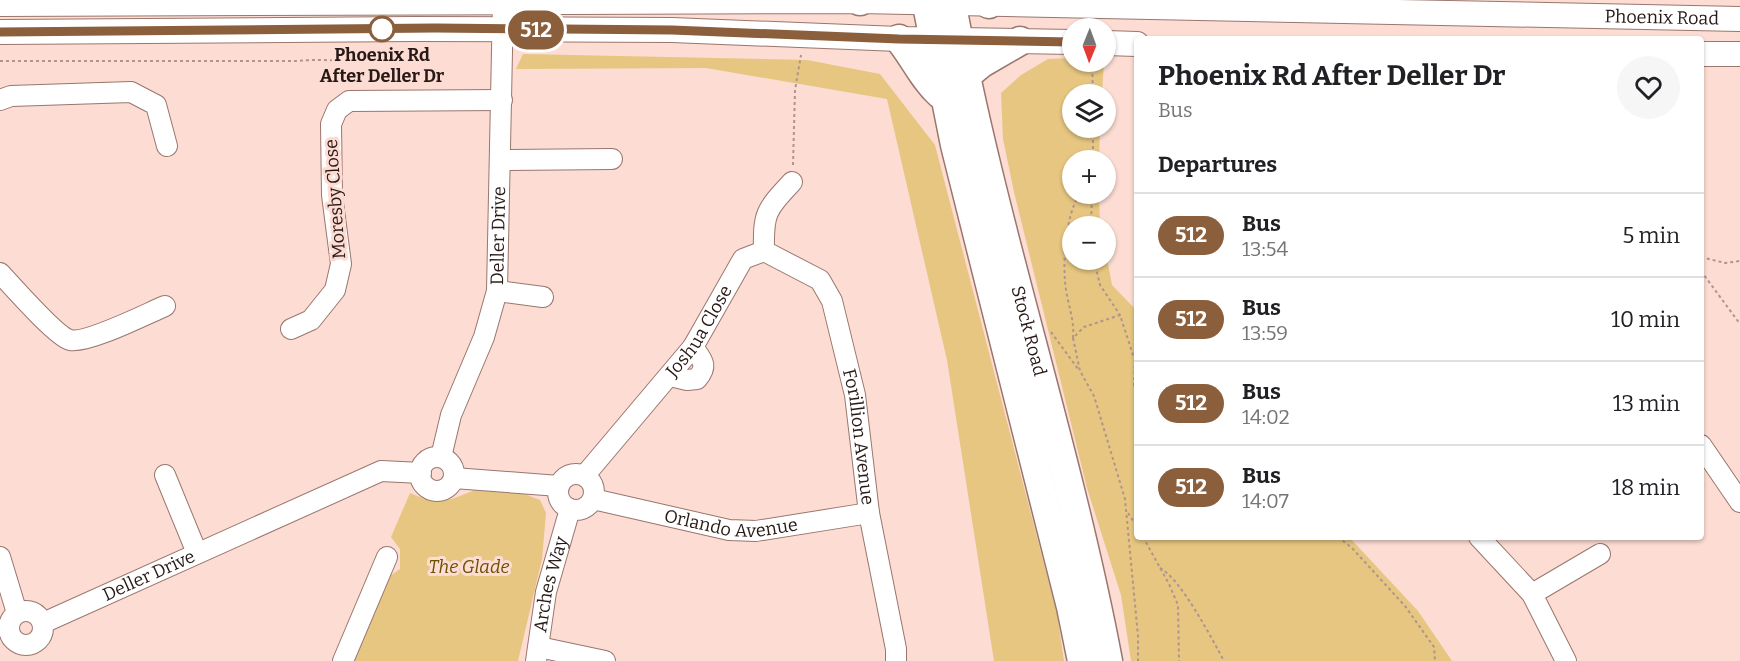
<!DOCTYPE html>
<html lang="en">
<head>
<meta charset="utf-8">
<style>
	:root { --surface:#fff; --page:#f6f6f6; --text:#202124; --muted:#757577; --line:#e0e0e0 }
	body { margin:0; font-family:Bitter,serif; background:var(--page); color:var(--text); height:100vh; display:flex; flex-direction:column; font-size:22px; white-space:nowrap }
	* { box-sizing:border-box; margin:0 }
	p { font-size:20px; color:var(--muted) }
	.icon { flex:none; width:33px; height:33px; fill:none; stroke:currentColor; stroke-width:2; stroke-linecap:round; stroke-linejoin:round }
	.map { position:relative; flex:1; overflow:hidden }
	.drawer { position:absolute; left:1134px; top:36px; width:570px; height:504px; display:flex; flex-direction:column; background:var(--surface); border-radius:6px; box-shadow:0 2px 4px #0004 }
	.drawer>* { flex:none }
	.badge { padding:0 12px; border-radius:20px; font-size:21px; line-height:39px }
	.needle { width:39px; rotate:181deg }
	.controls { position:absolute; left:1062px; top:18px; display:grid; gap:12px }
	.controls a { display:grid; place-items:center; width:54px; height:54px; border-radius:50%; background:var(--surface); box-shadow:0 2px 4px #0004; font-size:30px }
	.map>.badge { position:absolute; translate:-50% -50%; box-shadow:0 0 0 3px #fff }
	h2 { padding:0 24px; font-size:22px; line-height:54px }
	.round { display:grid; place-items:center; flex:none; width:63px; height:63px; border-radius:32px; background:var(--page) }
	.overview { display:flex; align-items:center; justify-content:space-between; height:102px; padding:0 24px }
	h1 { font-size:28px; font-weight:700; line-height:45px }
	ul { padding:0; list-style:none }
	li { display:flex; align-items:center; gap:18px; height:84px; padding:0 24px; border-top:2px solid var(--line) }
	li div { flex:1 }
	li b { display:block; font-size:22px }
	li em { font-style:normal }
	li .badge { min-width:66px; font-weight:700; text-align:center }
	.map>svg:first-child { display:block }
	.green { fill:#e6c680 }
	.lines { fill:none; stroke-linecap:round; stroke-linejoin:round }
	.minor-casing { stroke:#9a766d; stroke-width:22 }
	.major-casing { stroke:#9a766d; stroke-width:26 }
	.highway-casing { stroke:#9a766d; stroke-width:31 }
	.path { stroke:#af958e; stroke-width:2; stroke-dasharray:3 3; stroke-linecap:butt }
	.minor { stroke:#fff; stroke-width:20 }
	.major { stroke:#fff; stroke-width:24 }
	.highway { stroke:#fff; stroke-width:28 }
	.line-casing { stroke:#fff; stroke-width:14 }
	.line { stroke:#8b5e3c; stroke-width:9 }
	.stop-dot { fill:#fff; stroke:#8b5e3c; stroke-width:3 }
	.labels { text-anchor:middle; stroke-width:6; stroke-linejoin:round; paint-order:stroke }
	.street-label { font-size:18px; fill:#271916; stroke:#fcdcd3 }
	.stop-label { font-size:18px; font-weight:bold; fill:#271916; stroke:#fcdcd3 }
	.park-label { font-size:18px; font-style:italic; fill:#6a5000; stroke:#fcdcd3 }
</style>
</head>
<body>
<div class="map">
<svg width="1740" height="661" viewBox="0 0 1740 661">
	<rect width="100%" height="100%" fill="#fcdcd3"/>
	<g class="green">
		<path d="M523 54 807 60 880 74 935 145 1057 614 1064 661H994L947 360 887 99 706 68 516 69Z"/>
		<path d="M1072 58V62H1104L1102 94H1072V128H1100L1099 160H1072V194H1099L1100 226H1072V260H1106V253L1112 285 1137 311V537H1349L1418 611 1452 661H1131L1121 595 1087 488 1014 192 1003 139 1001 93 1021 75 1048 59Z"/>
		<path d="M475 490 517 491 540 500 546 513 542 559 518 661H347L387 578 400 569V549L391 537 410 493C440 506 445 502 475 490Z"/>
	</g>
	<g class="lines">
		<g class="minor-casing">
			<g id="minor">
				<path d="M0 100 11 96 131 92 156 105 167 146"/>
				<path d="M500 160 612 159"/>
				<path id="s1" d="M764 251 820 280 832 301 855 395 869 513 896 649V661"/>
				<path d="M764 251C763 213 766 210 792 182"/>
				<path d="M0 273C12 286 57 337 70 340 87 344 146 314 165 306"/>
				<path d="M497 291 543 297"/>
				<path d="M291 329 311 320 335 290 341 264 332 195 331 124 337 110 349 101 502 100"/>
				<path d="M670 376 687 380 697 379C709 365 702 360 693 347"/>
				<path d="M1701 445 1740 502"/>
				<path id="s2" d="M441 457 451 415 484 337 497 291 503 3"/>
				<circle cx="437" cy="474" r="17"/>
				<circle cx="576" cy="492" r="18"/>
				<path d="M165 475 197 553"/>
				<path id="s3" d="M585 475 693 347 743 259 764 251"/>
				<path d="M454 478 559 486"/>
				<path id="s4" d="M593 499 729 530 756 531 869 513"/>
				<path d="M1479 537 1532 594 1566 661"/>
				<path d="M0 557 17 613"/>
				<path d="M1532 594 1600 554"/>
				<circle cx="26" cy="628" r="17"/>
				<path id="s5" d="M43 623 381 471 421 473"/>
				<path d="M539 647 605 661"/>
				<path d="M343 661 387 557"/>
				<path id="s6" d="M536 661 546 592 570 509"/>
			</g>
		</g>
		<g class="major-casing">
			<g id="major">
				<path id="s7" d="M0 4 860 1 1740 19"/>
				<path d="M0 32 414 29 672 30 899 39 1072 42"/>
				<path d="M1106 43 1137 44"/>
				<path d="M1701 54H1740"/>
			</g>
		</g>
		<g class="highway-casing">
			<g id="highway">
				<path d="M926 0 955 145 1071 607 1082 661"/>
				<path id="s8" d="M951 0C991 223 1066 439 1108 661"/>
				<path d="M986 0 989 4"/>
				<path d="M860 1 861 0"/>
				<path d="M899 39C914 57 923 79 940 94"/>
				<path d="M966 76 982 63 1020 41"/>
			</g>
		</g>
		<g class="path">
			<path d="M0 61H296C333 57 379 68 411 48"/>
			<path d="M1092 62 1093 94"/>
			<path d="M1093 128V160"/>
			<path d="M793 165 795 90 801 55"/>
			<path d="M1091 226 1092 194"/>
			<path d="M1701 257 1725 263 1740 261"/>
			<path d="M1094 260 1100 285 1120 315"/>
			<path d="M1701 271 1740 324"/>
			<path d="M1051 332 1078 369"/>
			<path d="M1073 338C1075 319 1066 300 1065 281 1063 254 1066 218 1079 194"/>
			<path d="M1135 359 1134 386 1137 394"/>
			<path d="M1137 360 1133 355 1120 315 1084 327 1073 338 1080 371 1094 396 1125 499 1138 636V661"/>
			<path d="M1128 513 1137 527"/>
			<path d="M1143 537 1169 584 1178 605 1179 661"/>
			<path d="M1338 537 1352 548 1405 606 1434 647 1435 661"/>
			<path d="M1160 568C1181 579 1212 639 1224 661"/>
		</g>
		<use href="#minor" class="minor"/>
		<use href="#major" class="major"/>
		<use href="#highway" class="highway"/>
	</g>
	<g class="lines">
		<g class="line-casing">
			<path id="line" d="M0 32 435 28 672 30 899 39 1072 42"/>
		</g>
		<use href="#line" class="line"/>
	</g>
	<circle class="stop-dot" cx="382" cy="29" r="12"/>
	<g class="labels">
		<g class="street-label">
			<text dy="6" stroke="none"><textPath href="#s7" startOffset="1662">Phoenix Road</textPath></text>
			<text transform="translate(335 199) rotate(-94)" y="6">Moresby Close</text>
			<text dy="6" stroke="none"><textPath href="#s2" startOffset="231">Deller Drive</textPath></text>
			<text dy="6" stroke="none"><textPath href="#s3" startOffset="184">Joshua Close</textPath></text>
			<text dy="6" stroke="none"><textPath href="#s8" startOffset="340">Stock Road</textPath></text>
			<text dy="6" stroke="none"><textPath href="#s1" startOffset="226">Forillion Avenue</textPath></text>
			<text dy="6" stroke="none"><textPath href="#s4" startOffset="141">Orlando Avenue</textPath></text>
			<text dy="6" stroke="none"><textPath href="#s5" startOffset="116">Deller Drive</textPath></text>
			<text dy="6" stroke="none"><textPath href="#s6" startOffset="78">Arches Way</textPath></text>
		</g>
		<g class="stop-label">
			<text x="382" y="61">Phoenix Rd<tspan x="382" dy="21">After Deller Dr</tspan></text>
		</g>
		<g class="park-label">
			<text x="469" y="573">The Glade</text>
		</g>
	</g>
</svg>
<div class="controls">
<a><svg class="needle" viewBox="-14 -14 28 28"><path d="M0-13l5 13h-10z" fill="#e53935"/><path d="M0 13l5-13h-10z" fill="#757577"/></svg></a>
<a><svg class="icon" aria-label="layers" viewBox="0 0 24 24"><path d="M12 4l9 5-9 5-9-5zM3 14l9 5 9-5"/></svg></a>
<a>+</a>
<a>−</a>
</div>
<b class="badge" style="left:536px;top:30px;background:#8b5e3c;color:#fff">512</b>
<section class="drawer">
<div class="overview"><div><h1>Phoenix Rd After Deller Dr</h1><p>Bus</p></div><a class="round"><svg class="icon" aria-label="heart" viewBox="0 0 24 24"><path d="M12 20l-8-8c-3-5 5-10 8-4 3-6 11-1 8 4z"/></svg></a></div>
<h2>Departures</h2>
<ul>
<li><span class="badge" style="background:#8b5e3c;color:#fff">512</span><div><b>Bus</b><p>13:54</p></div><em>5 min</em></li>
<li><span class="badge" style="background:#8b5e3c;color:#fff">512</span><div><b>Bus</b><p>13:59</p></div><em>10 min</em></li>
<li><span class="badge" style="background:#8b5e3c;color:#fff">512</span><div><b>Bus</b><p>14:02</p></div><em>13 min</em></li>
<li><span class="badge" style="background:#8b5e3c;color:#fff">512</span><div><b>Bus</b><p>14:07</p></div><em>18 min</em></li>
</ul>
</section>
</div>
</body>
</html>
